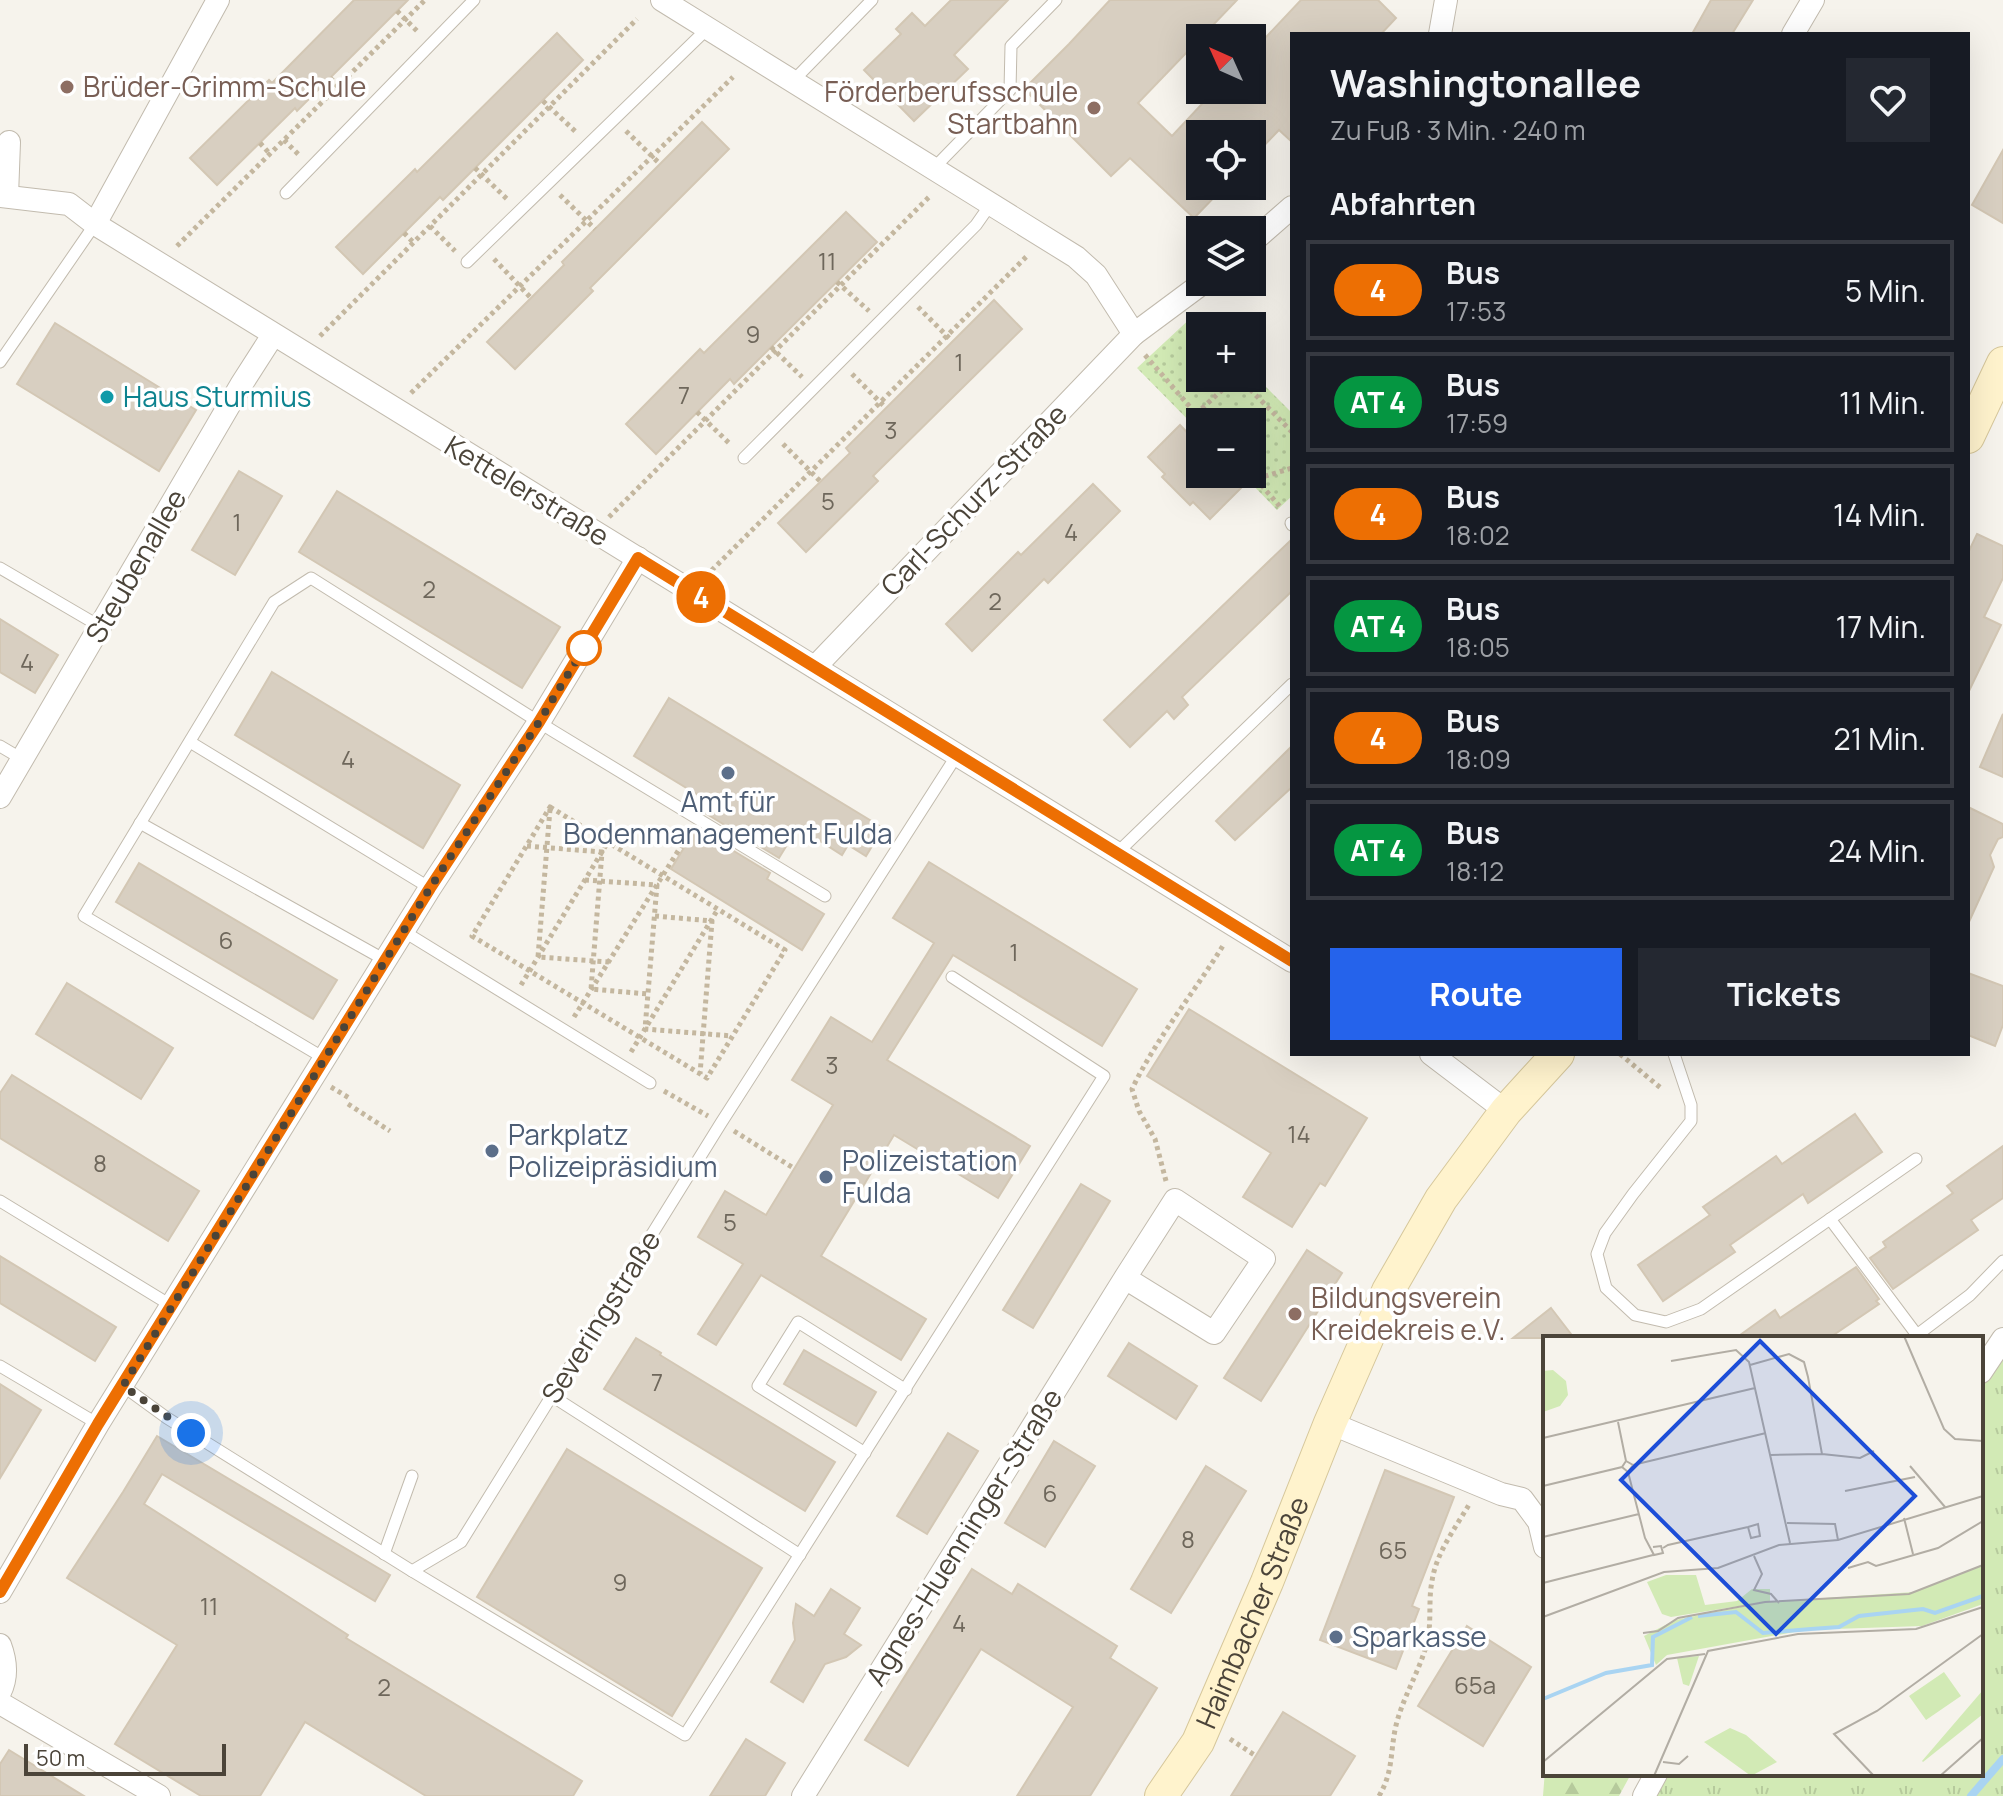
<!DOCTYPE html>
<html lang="de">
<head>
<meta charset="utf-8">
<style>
	:root { --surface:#171b24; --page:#242831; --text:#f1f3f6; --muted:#9ea1a6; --line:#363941; --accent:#2563eb }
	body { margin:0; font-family:Manrope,sans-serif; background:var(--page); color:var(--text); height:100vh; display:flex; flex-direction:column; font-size:30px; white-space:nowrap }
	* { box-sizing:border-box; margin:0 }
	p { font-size:26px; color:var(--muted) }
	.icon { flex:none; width:44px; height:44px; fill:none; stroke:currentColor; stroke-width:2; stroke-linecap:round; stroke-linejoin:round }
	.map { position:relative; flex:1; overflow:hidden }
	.sheet { position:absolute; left:1290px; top:32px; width:680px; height:1024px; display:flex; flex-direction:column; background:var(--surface); border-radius:0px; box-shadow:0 8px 32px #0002 }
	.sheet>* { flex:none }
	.badge { padding:0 16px; border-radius:26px; font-size:28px; line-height:52px }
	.needle { width:52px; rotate:315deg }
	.controls { position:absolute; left:1186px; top:24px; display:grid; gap:16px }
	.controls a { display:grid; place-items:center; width:80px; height:80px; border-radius:0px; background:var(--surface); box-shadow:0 8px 32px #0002; font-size:40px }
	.scale { position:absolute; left:24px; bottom:20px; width:202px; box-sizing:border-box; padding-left:8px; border:4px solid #4b4439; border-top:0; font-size:22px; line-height:28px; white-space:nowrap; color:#4b4439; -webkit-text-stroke:6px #fff; paint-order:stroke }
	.you { position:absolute; width:40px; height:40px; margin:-20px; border:6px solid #fff; border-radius:50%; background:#1a73e8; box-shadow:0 0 0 12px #1a73e833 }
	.map>.badge { position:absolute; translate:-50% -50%; box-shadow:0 0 0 4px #fff }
	h2 { padding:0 40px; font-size:30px; line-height:72px }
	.round { display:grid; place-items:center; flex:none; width:84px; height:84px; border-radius:0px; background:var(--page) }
	.head { display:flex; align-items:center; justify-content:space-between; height:136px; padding:0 40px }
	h1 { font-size:38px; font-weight:700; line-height:60px }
	.button { display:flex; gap:16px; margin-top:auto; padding:16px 40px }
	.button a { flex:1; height:92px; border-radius:0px; background:var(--accent); color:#fff; font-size:32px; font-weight:700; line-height:92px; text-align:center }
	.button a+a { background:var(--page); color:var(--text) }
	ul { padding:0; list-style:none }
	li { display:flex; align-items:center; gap:24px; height:100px; margin:0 16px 12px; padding:0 24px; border:4px solid var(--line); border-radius:0px }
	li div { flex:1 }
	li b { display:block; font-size:30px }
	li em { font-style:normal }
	li .badge { min-width:88px; font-weight:700; text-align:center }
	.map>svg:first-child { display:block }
	.grass { fill:url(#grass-tufts) }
	.forest { fill:url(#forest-firs) }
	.park { fill:url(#park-dots) }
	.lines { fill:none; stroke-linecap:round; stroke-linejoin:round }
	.stream { stroke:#a9d4f2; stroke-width:8 }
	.building { fill:#d8cfc1; stroke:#d3c7b4; stroke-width:2 }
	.service-casing { stroke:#c2bbae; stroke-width:13 }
	.minor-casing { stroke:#c2bbae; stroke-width:24 }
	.secondary-casing { stroke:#d6c79b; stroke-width:34 }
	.path { stroke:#c4b79f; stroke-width:5; stroke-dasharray:4 4; stroke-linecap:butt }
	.service { stroke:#fff; stroke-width:11 }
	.minor { stroke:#fff; stroke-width:22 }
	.secondary { stroke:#fff3cd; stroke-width:32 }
	.line-casing { stroke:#fff; stroke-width:18 }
	.line { stroke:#ed6f03; stroke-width:12 }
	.walk { stroke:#4b4439; stroke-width:8; stroke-dasharray:0 14.4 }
	.education-dot { fill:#8d6e63; stroke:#fff; stroke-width:3 }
	.culture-dot { fill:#0f9aa8; stroke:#fff; stroke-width:3 }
	.stop-dot { fill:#fff; stroke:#ed6f03; stroke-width:4 }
	.service-dot { fill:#5c6f8a; stroke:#fff; stroke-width:3 }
	.labels { text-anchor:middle; stroke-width:7; stroke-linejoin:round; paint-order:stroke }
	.number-label { font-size:24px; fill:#6e675b }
	.education-label { font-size:28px; fill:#785e54; stroke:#fff; text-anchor:start }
	.culture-label { font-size:28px; fill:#0d838f; stroke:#fff; text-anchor:start }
	.street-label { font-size:28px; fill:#4b4439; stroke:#fff }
	.service-label { font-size:28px; fill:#4e5e75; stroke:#fff; text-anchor:start }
	.inset-river { fill:none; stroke:#a9d4f2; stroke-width:4 }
	.inset-road { fill:none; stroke:#b2ada4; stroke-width:2 }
	.view { fill:#1d4ed8; fill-opacity:0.15; stroke:#1d4ed8; stroke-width:4 }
	.inset-edge { fill:none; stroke:#4b4439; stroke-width:4 }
</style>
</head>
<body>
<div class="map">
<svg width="2003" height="1796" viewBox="0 0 2003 1796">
	<defs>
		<pattern id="grass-tufts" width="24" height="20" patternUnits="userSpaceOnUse" patternTransform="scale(2)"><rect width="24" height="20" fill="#d2eab5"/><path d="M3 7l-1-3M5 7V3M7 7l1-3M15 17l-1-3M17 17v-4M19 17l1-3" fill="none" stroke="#b6ca9c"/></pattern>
		<pattern id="forest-firs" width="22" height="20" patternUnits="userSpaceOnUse" patternTransform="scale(2)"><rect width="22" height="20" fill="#d2eab5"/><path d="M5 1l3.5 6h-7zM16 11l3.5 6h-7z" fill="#b6ca9c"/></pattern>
		<pattern id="park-dots" width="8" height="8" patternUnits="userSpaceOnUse" patternTransform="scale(2)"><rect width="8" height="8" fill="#d2eab5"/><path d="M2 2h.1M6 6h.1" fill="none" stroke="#b6ca9c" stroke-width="1.8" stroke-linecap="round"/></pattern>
	</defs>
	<rect width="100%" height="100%" fill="#f6f3ec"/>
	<path class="grass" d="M2003 1342V1796H1638L1653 1774H1981V1371Z"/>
	<path class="forest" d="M1545 1770V1774H1631L1619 1796H1543Z"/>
	<path class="park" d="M1194 315 1206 326H1200V378H1252V373L1292 413V496L1277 510 1242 474H1252V422H1200V432L1137 368Z"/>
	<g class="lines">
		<path class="stream" d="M1971 1796 2003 1759"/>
	</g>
	<g class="building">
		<path d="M354 0H408L297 111 295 108 217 185 190 158 269 80 272 83Z"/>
		<path d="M951 0H1008L954 55 968 69 914 121 864 70 901 34 896 29 912 13 925 26Z"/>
		<path d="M1110 0H1237L1138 103 1172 136 1215 90H1252V52L1301 0H1378L1396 18 1381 34H1292V142L1279 130 1252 158V134H1200V186H1225L1194 218 1130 158 1111 176 1024 89 1069 44Z"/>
		<path d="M1711 0H1753L1732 34H1692Z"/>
		<path d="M557 33 583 60 443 200 440 197 363 274 336 247 415 169 417 172Z"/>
		<path d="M702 122 729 149 590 288 593 291 515 369 487 342 564 265 562 262Z"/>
		<path d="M2003 150V223L1972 205Z"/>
		<path d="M846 212 877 242 734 384 730 379 656 454 626 424 700 349 704 353Z"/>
		<path d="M994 300 1022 329 873 476 878 481 806 552 778 523 850 453 846 448Z"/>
		<path d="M55 323 196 410 159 471 17 384Z"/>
		<path d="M1180 425 1200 446V474H1228L1242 487 1210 519 1193 502 1190 505 1162 477 1165 474 1148 457Z"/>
		<path d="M239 471 282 496 235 575 192 550Z"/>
		<path d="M1093 484 1120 511 1048 583 1044 579 972 651 946 624 1018 552 1021 555Z"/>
		<path d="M337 491 560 627 522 688 299 552Z"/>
		<path d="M1977 534 2003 546V578L1984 617 2001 625 1968 693V553Z"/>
		<path d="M1292 539V591L1182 697 1188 705 1174 719 1167 711 1130 747 1104 720Z"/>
		<path d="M0 619 58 655 35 693 0 672Z"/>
		<path d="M272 672 460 785 423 848 235 735Z"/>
		<path d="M669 698 883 828 866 856 848 845 842 855 798 827 779 858 705 813 711 803 634 756Z"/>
		<path d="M2003 714V777L1980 767Z"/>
		<path d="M1292 746V787L1235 840 1216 821Z"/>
		<path d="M1968 807 2003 824V837L1998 839 1990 855 1994 867 1968 924Z"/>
		<path d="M696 828 770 873 767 879 824 914 802 950 671 869Z"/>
		<path d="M929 862 1137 989 1102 1046 953 955 887 1060 1030 1146 998 1198 894 1135 821 1256 926 1319 901 1360 761 1275 716 1345 698 1334 743 1264 698 1237 725 1191 766 1215 833 1105 792 1080 831 1017 872 1042 934 943 893 918Z"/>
		<path d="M139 863 337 980 313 1019 116 902Z"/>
		<path d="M1968 973 2003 986V1025L1995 1046 1968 1035Z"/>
		<path d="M67 983 173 1048 141 1099 36 1034Z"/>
		<path d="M1189 1009 1367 1118 1325 1186 1320 1183 1292 1227 1243 1197 1271 1153 1147 1076Z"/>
		<path d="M12 1075 199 1191 168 1241 0 1138V1093Z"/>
		<path d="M1855 1114 1882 1152 1808 1203 1803 1194 1730 1245 1735 1252 1663 1301 1638 1265 1710 1215 1703 1207 1776 1156 1782 1164Z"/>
		<path d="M2003 1146V1198L1971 1220 1978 1230 1893 1289 1870 1258 1886 1247 1883 1242 1953 1193 1947 1186Z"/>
		<path d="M1081 1184 1110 1201 1033 1328 1003 1310Z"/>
		<path d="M1307 1250 1342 1273 1261 1401 1224 1378Z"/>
		<path d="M0 1256 116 1327 95 1361 0 1303Z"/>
		<path d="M1856 1267 1879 1299 1876 1301 1879 1304 1829 1338H1736L1775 1310 1780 1318Z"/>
		<path d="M1551 1308 1574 1338H1513Z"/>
		<path d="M636 1338 661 1353 660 1355 835 1462 805 1511 604 1389Z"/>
		<path d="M1129 1343 1197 1386 1176 1419 1108 1376Z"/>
		<path d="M804 1350 876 1392 856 1426 784 1384Z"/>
		<path d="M0 1384 41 1410 0 1478Z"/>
		<path d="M948 1433 978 1451 927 1534 897 1516Z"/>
		<path d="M157 1436 390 1575 375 1601 162 1474 144 1504 348 1635 346 1638 582 1781 573 1796H426L305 1722 260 1796H201L115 1744 177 1645 67 1578 123 1492Z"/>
		<path d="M1054 1441 1095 1466 1045 1547 1005 1523Z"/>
		<path d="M567 1449 762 1568 672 1716 477 1597Z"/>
		<path d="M1206 1466 1246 1491 1171 1613 1131 1589Z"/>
		<path d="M1385 1470 1454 1497 1412 1606 1419 1609 1396 1669 1320 1640Z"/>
		<path d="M972 1569 1012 1594 1018 1584 1117 1646 1110 1658 1157 1688 1090 1796H1017L1073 1707 981 1649 908 1766 865 1740Z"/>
		<path d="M831 1589 860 1608 844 1634 861 1645 846 1657 825 1664 803 1702 771 1682 795 1640 793 1623 796 1604 814 1616Z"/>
		<path d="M1467 1626 1531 1667 1483 1746 1418 1706Z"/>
		<path d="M1283 1712 1355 1756 1330 1796H1231Z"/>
		<path d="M746 1739 785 1763 765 1796H710Z"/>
		<path d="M9 1750 84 1796H0V1764Z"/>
	</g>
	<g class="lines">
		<g class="service-casing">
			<g id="service">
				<path d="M793 81 872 0"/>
				<path d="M933 169 1010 90 1011 46 1056 0"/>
				<path d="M286 193 474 0"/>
				<path d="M467 262 707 29"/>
				<path d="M0 362 95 224"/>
				<path d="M744 458 976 225 990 205"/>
				<path d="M1291 523 1292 525"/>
				<path d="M0 568 101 627"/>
				<path d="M190 742 430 888"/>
				<path d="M0 746 22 759"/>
				<path d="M140 823 385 960"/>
				<path d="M1117 853 1292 684"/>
				<path d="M403 931 650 1083"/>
				<path d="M1674 1054 1691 1105V1121L1633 1194 1605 1233 1597 1254 1606 1288 1635 1315 1666 1322 1701 1309 1830 1219 1917 1335"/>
				<path d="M324 1058 84 916 274 602 311 578 553 731 825 896"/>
				<path d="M0 1201 172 1306"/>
				<path d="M1830 1219 1916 1159"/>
				<path d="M1913 1338 1970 1295 2003 1261"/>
				<path d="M0 1366 98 1424"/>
				<path d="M123 1386 167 1418 412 1571 461 1542 721 1123 957 755"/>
				<path d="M552 1396 800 1555"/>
				<path d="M865 1453 758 1386 798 1322 906 1390"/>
				<path d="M384 1554 412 1476"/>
				<path d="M412 1571 685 1735 1104 1076 952 977"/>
			</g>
		</g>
		<g class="minor-casing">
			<g id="minor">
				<path d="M662 0 1076 257 1096 275 1134 334 815 667"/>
				<path d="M1440 34 1446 0"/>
				<path d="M1793 34 1813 0"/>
				<path d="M0 196 69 204 95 224C492 472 894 714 1292 961"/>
				<path d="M7 196 9 142"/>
				<path d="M95 224 218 0"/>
				<path d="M1252 242 1292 207"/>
				<path d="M1134 334 1204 282"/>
				<path d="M0 797 241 385 273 335"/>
				<path d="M1431 1054 1506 1111"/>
				<path d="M1981 1372 2003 1339"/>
				<path d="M1330 1423 1501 1494 1522 1499 1539 1522 1545 1547"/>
				<path d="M0 1592 98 1424 430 888 539 722 638 558"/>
				<path d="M0 1645C6 1661 8 1676 0 1692"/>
				<path d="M0 1703 159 1796"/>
				<path d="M803 1796 1125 1278 1175 1200 1264 1259 1214 1333 1125 1278"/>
				<path d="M1644 1796 1656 1774"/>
			</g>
		</g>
		<g class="secondary-casing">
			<g id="secondary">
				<path d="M1968 437 2003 363"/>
				<path id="s1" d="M1161 1796 1198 1742 1267 1582 1330 1423 1388 1291 1441 1199 1506 1111 1558 1054"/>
			</g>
		</g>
		<g class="path">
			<path d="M397 11 419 33"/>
			<path d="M330 78 353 99"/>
			<path d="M543 101 577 133"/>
			<path d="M626 131 660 164"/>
			<path d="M284 140 300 156"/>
			<path d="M260 143 270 154"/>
			<path d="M475 168 509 201"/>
			<path d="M560 195 595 229"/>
			<path d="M430 226 455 251"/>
			<path d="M404 233 414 243"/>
			<path d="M177 246 425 0"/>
			<path d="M494 259 531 298"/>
			<path d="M837 282 869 311"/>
			<path d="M918 307 952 341"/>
			<path d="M320 336 637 19"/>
			<path d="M771 347 802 377"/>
			<path d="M1145 355 1203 422"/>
			<path d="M852 374 886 408"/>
			<path d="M1239 378 1292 432"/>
			<path d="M411 393 733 77"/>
			<path d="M697 412 731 445"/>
			<path d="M1196 414 1235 378"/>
			<path d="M783 444 821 482"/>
			<path d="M1251 474 1256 479 1292 468"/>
			<path d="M1256 479 1282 509"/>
			<path d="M609 517 929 197"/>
			<path d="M706 576 1027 256"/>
			<path d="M550 807 785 950 707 1078 472 936Z"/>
			<path d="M550 809 538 957 609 962"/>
			<path d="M527 846 602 852 591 989 648 994"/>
			<path d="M585 880 657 885 645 1029 732 1036"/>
			<path d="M655 916 712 921 700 1074"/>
			<path d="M521 985 608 842"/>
			<path d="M574 1017 690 832"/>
			<path d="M631 1052 718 909"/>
			<path d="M1620 1054 1662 1089"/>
			<path d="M331 1087 351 1099"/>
			<path d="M664 1091 708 1116"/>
			<path d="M348 1104 390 1131"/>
			<path d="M734 1131 795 1169"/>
			<path d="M1166 1181 1155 1139 1139 1111 1132 1089C1157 1037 1194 993 1224 944"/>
			<path d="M1230 1739 1256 1756"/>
			<path d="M1379 1796C1393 1772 1390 1756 1395 1730 1401 1700 1419 1673 1427 1643 1432 1622 1428 1601 1432 1581 1436 1553 1456 1527 1470 1503"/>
		</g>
		<use href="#service" class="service"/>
		<use href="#minor" class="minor"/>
		<use href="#secondary" class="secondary"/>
	</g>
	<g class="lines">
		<g class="line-casing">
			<path id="line" d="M0 1592 98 1424 430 888 539 722 638 558 1292 961"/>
		</g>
		<use href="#line" class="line"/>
		<path class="walk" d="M191 1433 123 1386 430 888 539 722 584 648"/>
	</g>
	<g class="education-dot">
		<circle cx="67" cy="87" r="8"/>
		<circle cx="1094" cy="108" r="8"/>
		<circle cx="1295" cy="1314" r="8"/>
	</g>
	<circle class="culture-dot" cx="107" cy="397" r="8"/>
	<circle class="stop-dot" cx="584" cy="648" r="16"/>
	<g class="service-dot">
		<circle cx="728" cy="773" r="8"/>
		<circle cx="492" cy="1151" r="8"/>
		<circle cx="826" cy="1177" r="8"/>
		<circle cx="1336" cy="1637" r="8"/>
	</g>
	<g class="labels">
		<g class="number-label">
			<text x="827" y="270">11</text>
			<text x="753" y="343">9</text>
			<text x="959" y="371">1</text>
			<text x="684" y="404">7</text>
			<text x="891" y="439">3</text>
			<text x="828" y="510">5</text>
			<text x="237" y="531">1</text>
			<text x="1071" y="541">4</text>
			<text x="429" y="598">2</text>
			<text x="995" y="610">2</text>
			<text x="27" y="671">4</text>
			<text x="348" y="768">4</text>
			<text x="226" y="949">6</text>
			<text x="1014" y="961">1</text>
			<text x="832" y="1074">3</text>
			<text x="1299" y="1143">14</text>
			<text x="100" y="1172">8</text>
			<text x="730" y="1231">5</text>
			<text x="657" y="1391">7</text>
			<text x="1050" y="1502">6</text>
			<text x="1188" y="1548">8</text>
			<text x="1393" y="1559">65</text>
			<text x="620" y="1591">9</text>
			<text x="209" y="1615">11</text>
			<text x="959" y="1632">4</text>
			<text x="1475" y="1694">65a</text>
			<text x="384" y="1696">2</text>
		</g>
		<g class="education-label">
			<text x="83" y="97">Brüder-Grimm-Schule</text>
			<text x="1078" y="102" text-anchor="end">Förderberufsschule<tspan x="1078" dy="32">Startbahn</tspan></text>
			<text x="1311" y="1308">Bildungsverein<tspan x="1311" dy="32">Kreidekreis e.V.</tspan></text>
		</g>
		<g class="culture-label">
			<text x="123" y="407">Haus Sturmius</text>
		</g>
		<g class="street-label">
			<text transform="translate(527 491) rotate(31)" y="10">Kettelerstraße</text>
			<text transform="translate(974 500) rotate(-46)" y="10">Carl-Schurz-Straße</text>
			<text transform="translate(136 566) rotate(-60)" y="10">Steubenallee</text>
			<text transform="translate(601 1317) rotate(-58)" y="10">Severingstraße</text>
			<text transform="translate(964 1537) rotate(-58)" y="10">Agnes-Huenninger-Straße</text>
			<text dy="10" stroke="none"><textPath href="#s1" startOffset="206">Haimbacher Straße</textPath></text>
		</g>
		<g class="service-label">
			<text x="728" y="812" text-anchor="middle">Amt für<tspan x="728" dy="32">Bodenmanagement Fulda</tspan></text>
			<text x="508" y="1145">Parkplatz<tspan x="508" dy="32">Polizeipräsidium</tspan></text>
			<text x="842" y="1171">Polizeistation<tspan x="842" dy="32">Fulda</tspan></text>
			<text x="1352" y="1647">Sparkasse</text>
		</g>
	</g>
	<g transform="translate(1543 1336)">
		<rect width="440" height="440" fill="#f6f3ec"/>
		<path d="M440 229V268L379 290 262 294 124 319 113 329 101 300 132 284 224 266 371 256ZM156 320 146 350 140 348 134 322Z" fill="#d2eab5"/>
		<path d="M123 239H153L162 269 194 265 209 253H227V265L128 281 119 278 104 246ZM440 354V378L380 426 379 425ZM187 392 203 399 234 426 208 440 161 406Z" fill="#d2eab5"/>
		<path d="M10 34 23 45 25 59 17 70 0 76V35ZM401 336 418 360 383 384 366 360Z" fill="#d2eab5"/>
		<path class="inset-river" d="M155 280 193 276 220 297 268 293 296 291 316 280 380 273 392 277 440 260M0 363 63 337 109 329 110 301 149 281"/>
		<path class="inset-road" d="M361 0 401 93 412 103 440 105M128 25 193 14 206 26 247 207M207 29 246 18 261 26 265 41 279 118 228 119M75 86 83 125M0 102 212 52M279 118 317 122 331 115M90 129 223 97M367 130 402 171M85 136 102 202 111 219 120 217 118 210 110 211M0 150 79 131 83 125 90 129 85 136 79 131M302 155 372 141M361 182 370 218M244 187 292 188 295 204M0 201 96 178M120 212 125 209 205 191 215 188 217 200 208 202 205 191M211 220 219 238 211 254 228 258 236 267M305 232 325 226 333 230 395 212 440 185M0 247 110 219M0 281 121 236 175 232 236 209 295 204 440 160M100 297 115 295 135 282 222 266 366 258 440 229M0 426 124 323 162 318M120 426 136 428 145 420M111 440 165 315 255 298 373 293 440 271M331 440 291 398 334 375 440 298M397 440 440 402"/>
		<path class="view" d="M217 5 372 160 233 298 78 144Z"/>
		<rect width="440" height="440" class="inset-edge"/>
	</g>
</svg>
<div class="controls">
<a><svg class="needle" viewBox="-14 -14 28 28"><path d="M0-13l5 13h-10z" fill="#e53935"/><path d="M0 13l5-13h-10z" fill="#9ea1a6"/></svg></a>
<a><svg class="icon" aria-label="locate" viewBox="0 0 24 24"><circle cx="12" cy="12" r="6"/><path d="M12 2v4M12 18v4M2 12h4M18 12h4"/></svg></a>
<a><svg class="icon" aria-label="layers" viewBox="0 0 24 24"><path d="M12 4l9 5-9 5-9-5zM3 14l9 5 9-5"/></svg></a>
<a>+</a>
<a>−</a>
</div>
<div class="scale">50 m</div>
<div class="you" style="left:191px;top:1433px"></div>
<b class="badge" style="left:701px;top:597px;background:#ed6f03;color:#fff">4</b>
<section class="sheet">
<div class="head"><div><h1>Washingtonallee</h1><p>Zu Fuß · 3 Min. · 240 m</p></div><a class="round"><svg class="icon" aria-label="heart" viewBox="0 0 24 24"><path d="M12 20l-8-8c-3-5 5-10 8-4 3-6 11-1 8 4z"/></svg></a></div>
<h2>Abfahrten</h2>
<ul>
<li><span class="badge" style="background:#ed6f03;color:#fff">4</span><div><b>Bus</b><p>17:53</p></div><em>5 Min.</em></li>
<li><span class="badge" style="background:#059641;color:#fff">AT 4</span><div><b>Bus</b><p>17:59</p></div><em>11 Min.</em></li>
<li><span class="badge" style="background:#ed6f03;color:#fff">4</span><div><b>Bus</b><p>18:02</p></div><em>14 Min.</em></li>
<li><span class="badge" style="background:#059641;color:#fff">AT 4</span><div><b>Bus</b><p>18:05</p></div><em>17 Min.</em></li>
<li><span class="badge" style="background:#ed6f03;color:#fff">4</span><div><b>Bus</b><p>18:09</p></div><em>21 Min.</em></li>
<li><span class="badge" style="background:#059641;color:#fff">AT 4</span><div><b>Bus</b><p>18:12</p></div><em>24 Min.</em></li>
</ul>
<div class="button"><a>Route</a><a>Tickets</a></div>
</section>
</div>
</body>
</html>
